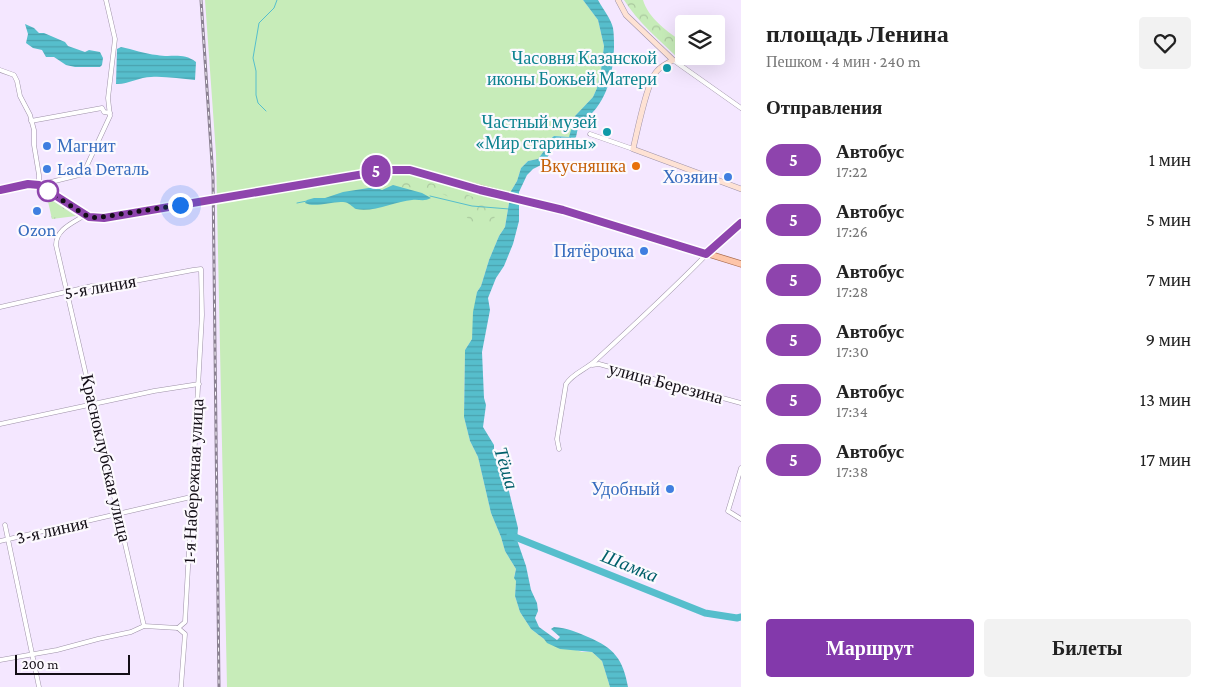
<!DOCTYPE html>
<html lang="ru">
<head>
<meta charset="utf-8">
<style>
	:root { --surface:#fff; --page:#f2f2f2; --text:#222; --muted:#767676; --accent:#8339ab }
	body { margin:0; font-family:"Crimson Pro",serif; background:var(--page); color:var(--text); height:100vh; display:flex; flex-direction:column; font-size:19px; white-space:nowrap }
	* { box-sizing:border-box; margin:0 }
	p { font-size:16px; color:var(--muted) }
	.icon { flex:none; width:28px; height:28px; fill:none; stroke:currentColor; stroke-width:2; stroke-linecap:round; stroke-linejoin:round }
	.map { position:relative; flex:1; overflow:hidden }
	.sheet { display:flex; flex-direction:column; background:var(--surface); width:475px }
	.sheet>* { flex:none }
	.badge { padding:0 10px; border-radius:16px; font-size:18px; line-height:32px }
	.controls { position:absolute; left:675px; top:15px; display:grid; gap:10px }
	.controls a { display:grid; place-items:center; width:50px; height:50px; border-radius:5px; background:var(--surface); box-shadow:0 5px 20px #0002; font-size:25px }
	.scale { position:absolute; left:15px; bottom:12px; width:115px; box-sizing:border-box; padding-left:5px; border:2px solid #130e16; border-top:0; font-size:14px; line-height:18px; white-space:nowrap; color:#130e16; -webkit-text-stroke:4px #fcf9fe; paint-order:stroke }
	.you { position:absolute; width:25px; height:25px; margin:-12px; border:4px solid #fff; border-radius:50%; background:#1a73e8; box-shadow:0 0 0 8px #1a73e833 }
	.map>.badge { position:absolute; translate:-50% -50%; box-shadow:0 0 0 2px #fff }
	h2 { padding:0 25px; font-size:19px; line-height:45px }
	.round { display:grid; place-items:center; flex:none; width:52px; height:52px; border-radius:5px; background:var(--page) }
	.summary { display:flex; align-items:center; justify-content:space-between; height:85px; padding:0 25px }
	h1 { font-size:24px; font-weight:700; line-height:38px }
	.button { display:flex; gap:10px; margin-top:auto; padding:10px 25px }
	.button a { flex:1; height:58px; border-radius:5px; background:var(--accent); color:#fff; font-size:20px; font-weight:700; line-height:58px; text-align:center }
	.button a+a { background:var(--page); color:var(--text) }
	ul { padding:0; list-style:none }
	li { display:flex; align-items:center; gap:15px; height:60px; padding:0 25px }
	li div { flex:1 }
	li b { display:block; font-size:19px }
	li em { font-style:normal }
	li .badge { min-width:55px; font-weight:700; text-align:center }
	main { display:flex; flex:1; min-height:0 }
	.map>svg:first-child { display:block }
	.grass { fill:#c7ecb9 }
	.forest { fill:url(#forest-crowns) }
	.park { fill:url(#park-tufts) }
	.water { fill:url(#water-rules) }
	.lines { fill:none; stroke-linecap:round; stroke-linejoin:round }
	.stream { stroke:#56becc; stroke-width:1 }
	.river { stroke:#56becc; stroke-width:7 }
	.street-casing { stroke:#9e92a8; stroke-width:5 }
	.secondary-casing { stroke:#9e92a8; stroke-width:6 }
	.primary-casing { stroke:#aa6c50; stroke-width:7 }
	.street { stroke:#fff; stroke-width:4 }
	.secondary { stroke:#fee2d4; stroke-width:5 }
	.primary { stroke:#fdc5a9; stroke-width:5.5 }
	.rail-casing { stroke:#8b8192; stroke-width:3 }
	.rail { stroke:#fcf9fe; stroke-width:1; stroke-dasharray:4; stroke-linecap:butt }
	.primary-bridge-casing { stroke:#aa6c50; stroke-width:7; stroke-linecap:butt }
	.primary-bridge { stroke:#fdc5a9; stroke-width:5.5 }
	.line-casing { stroke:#fff; stroke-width:11 }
	.line { stroke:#8e44ad; stroke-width:8 }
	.walk { stroke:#130e16; stroke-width:5; stroke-dasharray:0 9 }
	.culture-dot { fill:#0f9aa8; stroke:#fcf9fe; stroke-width:2 }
	.shop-dot { fill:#3f7fe0; stroke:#fcf9fe; stroke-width:2 }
	.food-dot { fill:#e8710a; stroke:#fcf9fe; stroke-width:2 }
	.stop-dot { fill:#fff; stroke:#8e44ad; stroke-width:2.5 }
	.labels { text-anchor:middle; stroke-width:4.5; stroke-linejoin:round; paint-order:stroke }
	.culture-label { font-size:18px; fill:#0d838f; stroke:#fcf9fe; text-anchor:end }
	.shop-label { font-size:18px; fill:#366cbe; stroke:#fcf9fe; text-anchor:end }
	.food-label { font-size:18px; fill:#c56008; stroke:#fcf9fe; text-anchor:end }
	.street-label { font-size:18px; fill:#130e16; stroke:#fcf9fe }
	.water-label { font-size:19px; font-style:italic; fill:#005f6a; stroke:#fcf9fe }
</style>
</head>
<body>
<main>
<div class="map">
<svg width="741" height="687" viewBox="0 0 741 687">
	<defs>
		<pattern id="forest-crowns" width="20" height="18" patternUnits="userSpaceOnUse" patternTransform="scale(1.25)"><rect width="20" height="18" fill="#c7ecb9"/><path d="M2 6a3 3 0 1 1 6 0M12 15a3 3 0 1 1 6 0" fill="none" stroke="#aac99e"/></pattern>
		<pattern id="park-tufts" width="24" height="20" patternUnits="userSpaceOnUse" patternTransform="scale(1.25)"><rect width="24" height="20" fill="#c7ecb9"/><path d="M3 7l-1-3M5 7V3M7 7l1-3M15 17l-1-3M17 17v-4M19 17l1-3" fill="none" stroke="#aac99e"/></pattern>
		<pattern id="water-rules" width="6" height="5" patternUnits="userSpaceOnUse" patternTransform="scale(1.25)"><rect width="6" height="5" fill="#56becc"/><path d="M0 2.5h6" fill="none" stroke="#4aa2ae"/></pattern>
	</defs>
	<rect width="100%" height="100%" fill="#f4e7ff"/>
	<path class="grass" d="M205 0H583L598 20 604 46 601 70 597 88 593 97 575 116 572 133 569 137 554 136 550 139 544 151 538 159 528 161 521 168 517 181 511 191 505 227 499 236 489 260 481 286 477 292 472 339 465 350 464 417 470 441 478 457 491 513 501 537 505 551 516 569 514 577 516 581 515 596 520 612 531 629 544 639 582 652H592L602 661 610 687H227L216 154Z"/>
	<g class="forest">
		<path d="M624 0H643C648 18 669 33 684 43V54L677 57C658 39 638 22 624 0Z"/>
		<path d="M375 178C401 178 430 181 455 190 463 192 470 196 477 199 486 202 489 198 498 205V213L488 226C463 228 466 205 447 196 422 184 394 188 367 187L364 186 362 182Z"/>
	</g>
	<path class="park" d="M47 197 76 216 52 219Z"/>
	<g class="water">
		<path d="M583 0H598C603 9 611 19 613 28 614 34 614 42 614 48 613 76 606 108 579 123L576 137 573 140 554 147 543 164 533 169 527 175 519 192V221L513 244 504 266 496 278 488 298 490 310 482 352 484 398 486 405 483 427 494 445V455L506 479 518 528 517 540 526 566 531 590 537 603 538 611 535 618 539 627 557 640 560 637 551 629 554 627C567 628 577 632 588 637 614 648 623 659 628 687H610L602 661 592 652 560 649 547 643 544 639 531 629 520 612 515 596 516 581 514 578 516 569 505 551 501 537 491 513 478 457 470 441 464 417 465 350 472 339 473 312 477 292 481 286 489 260 499 236 505 227 511 191 517 181 521 168 528 161 538 159 544 151 550 139 554 136 569 137 575 116 593 97 597 88 601 70 604 46 598 20Z"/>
		<path d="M25 24 34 28 39 33H44L65 42 68 46 85 52 89 50 100 52 103 58 102 65 100 67H75L66 65 54 57H46L42 50 33 48 26 43 28 34Z"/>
		<path d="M121 47C133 49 144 54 157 55 171 58 183 52 196 62L195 80C181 79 165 76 151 77 140 77 126 85 116 84L117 49Z"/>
		<path d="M393 185 422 193 431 198C424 202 419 199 412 200 396 201 373 213 356 209 352 207 349 202 343 202 332 201 315 208 305 203L307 200 314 198H325L343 192 375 187 382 190Z"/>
	</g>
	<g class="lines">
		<g class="stream">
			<path d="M266 111 258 103 256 95V71L253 58 259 23 274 8 277 0"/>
			<path d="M430 196 472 206 509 209"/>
			<path d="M297 203 307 201"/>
		</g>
		<path class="river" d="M510 535 705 613 737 618 741 617"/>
		<g class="street-casing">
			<g id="street">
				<path d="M673 60 741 108"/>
				<path d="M0 70 14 75 17 81 20 96 30 115 34 130V145L39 175V185L83 174 110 116 108 98 115 39 106 0"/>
				<path d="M31 121 102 108 104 112 110 113"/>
				<path d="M590 134 633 149"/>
				<path d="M85 215C73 223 56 229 56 245L144 626"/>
				<path d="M0 307 92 286H108L193 270 201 269 202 315 185 622 178 628"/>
				<path d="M592 365 599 364 741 403"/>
				<path d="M0 424 154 391 199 384"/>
				<path d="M559 449 557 439 566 384C573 373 587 369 596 360 633 326 671 291 707 254"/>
				<path d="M741 468 728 511 741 519"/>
				<path d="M5 525 39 687"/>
				<path d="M0 541 191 497"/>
				<path d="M178 628 185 634 181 687"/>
				<path d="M0 660 57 650 98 639 131 632 144 626 178 628"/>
			</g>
		</g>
		<g class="secondary-casing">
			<g id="secondary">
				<path d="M618 0 626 15 673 60C668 63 661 66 657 71 647 81 637 133 633 149L741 189"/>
				<path d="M707 254 741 223"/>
			</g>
		</g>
		<g class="primary-casing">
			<g id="primary">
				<path d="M331 178 388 170H410L580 214 741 264"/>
				<path d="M0 190 28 184 39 185 89 217 104 218"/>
			</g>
		</g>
		<use href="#street" class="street"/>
		<use href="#secondary" class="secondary"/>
		<use href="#primary" class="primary"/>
		<g class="rail-casing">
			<path id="rail" d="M201 0 213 178 219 687"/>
		</g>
		<use href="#rail" class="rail"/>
		<g class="primary-bridge-casing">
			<path id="primary-bridge" d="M104 218 331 178"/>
		</g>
		<use href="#primary-bridge" class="primary-bridge"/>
	</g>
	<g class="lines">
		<g class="line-casing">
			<path id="line" d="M0 190 28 184 39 185 89 217 104 218 388 170H410L480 190 563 210 706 254 741 223"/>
		</g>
		<use href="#line" class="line"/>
		<path class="walk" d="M48 191 85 215 96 218 180 205"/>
	</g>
	<g class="culture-dot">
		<circle cx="667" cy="68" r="5"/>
		<circle cx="607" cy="132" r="5"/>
	</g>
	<g class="shop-dot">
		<circle cx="47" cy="146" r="5"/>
		<circle cx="47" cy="169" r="5"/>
		<circle cx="728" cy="177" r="5"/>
		<circle cx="37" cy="211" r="5"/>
		<circle cx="644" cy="251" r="5"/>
		<circle cx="670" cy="489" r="5"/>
	</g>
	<circle class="food-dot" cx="636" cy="166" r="5"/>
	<circle class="stop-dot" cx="48" cy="191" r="10"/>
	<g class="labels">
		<g class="culture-label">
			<text x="657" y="64">Часовня Казанской<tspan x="657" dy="21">иконы Божьей Матери</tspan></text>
			<text x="597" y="128">Частный музей<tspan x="597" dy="21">«Мир старины»</tspan></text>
		</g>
		<g class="shop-label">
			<text x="57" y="152" text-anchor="start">Магнит</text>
			<text x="57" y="175" text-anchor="start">Lada Dеталь</text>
			<text x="718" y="183">Хозяин</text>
			<text x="37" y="236" text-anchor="middle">Ozon</text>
			<text x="634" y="257">Пятёрочка</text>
			<text x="660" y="495">Удобный</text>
		</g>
		<g class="food-label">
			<text x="626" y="172">Вкусняшка</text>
		</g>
		<g class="street-label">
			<text transform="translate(100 287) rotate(-10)" y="6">5-я линия</text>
			<text transform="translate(666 383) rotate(15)" y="6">улица Березина</text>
			<text transform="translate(106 458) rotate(77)" y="6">Красноклубская улица</text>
			<text transform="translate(193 481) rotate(-87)" y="6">1-я Набережная улица</text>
			<text transform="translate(52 530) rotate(-13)" y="6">3-я линия</text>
		</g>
		<g class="water-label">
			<text transform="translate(507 468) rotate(73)" y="7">Тёша</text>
			<text transform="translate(630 565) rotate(22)" y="7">Шамка</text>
		</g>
	</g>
</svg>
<div class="controls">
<a><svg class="icon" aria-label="layers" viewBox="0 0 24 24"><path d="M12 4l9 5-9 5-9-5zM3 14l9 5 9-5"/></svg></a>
</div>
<div class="scale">200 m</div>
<div class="you" style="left:180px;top:205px"></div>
<b class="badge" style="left:376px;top:171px;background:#8e44ad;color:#fff">5</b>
</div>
<section class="sheet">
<div class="summary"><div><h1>площадь Ленина</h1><p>Пешком · 4 мин · 240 m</p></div><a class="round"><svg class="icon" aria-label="heart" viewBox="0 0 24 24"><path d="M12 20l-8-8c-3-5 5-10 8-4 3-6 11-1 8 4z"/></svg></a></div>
<h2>Отправления</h2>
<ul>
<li><span class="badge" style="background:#8e44ad;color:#fff">5</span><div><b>Автобус</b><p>17:22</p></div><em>1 мин</em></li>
<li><span class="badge" style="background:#8e44ad;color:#fff">5</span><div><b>Автобус</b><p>17:26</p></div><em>5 мин</em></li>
<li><span class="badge" style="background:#8e44ad;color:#fff">5</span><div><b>Автобус</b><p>17:28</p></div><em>7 мин</em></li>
<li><span class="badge" style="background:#8e44ad;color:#fff">5</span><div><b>Автобус</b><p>17:30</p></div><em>9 мин</em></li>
<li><span class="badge" style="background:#8e44ad;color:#fff">5</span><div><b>Автобус</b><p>17:34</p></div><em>13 мин</em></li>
<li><span class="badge" style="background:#8e44ad;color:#fff">5</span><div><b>Автобус</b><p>17:38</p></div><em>17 мин</em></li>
</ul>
<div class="button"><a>Маршрут</a><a>Билеты</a></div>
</section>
</main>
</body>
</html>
